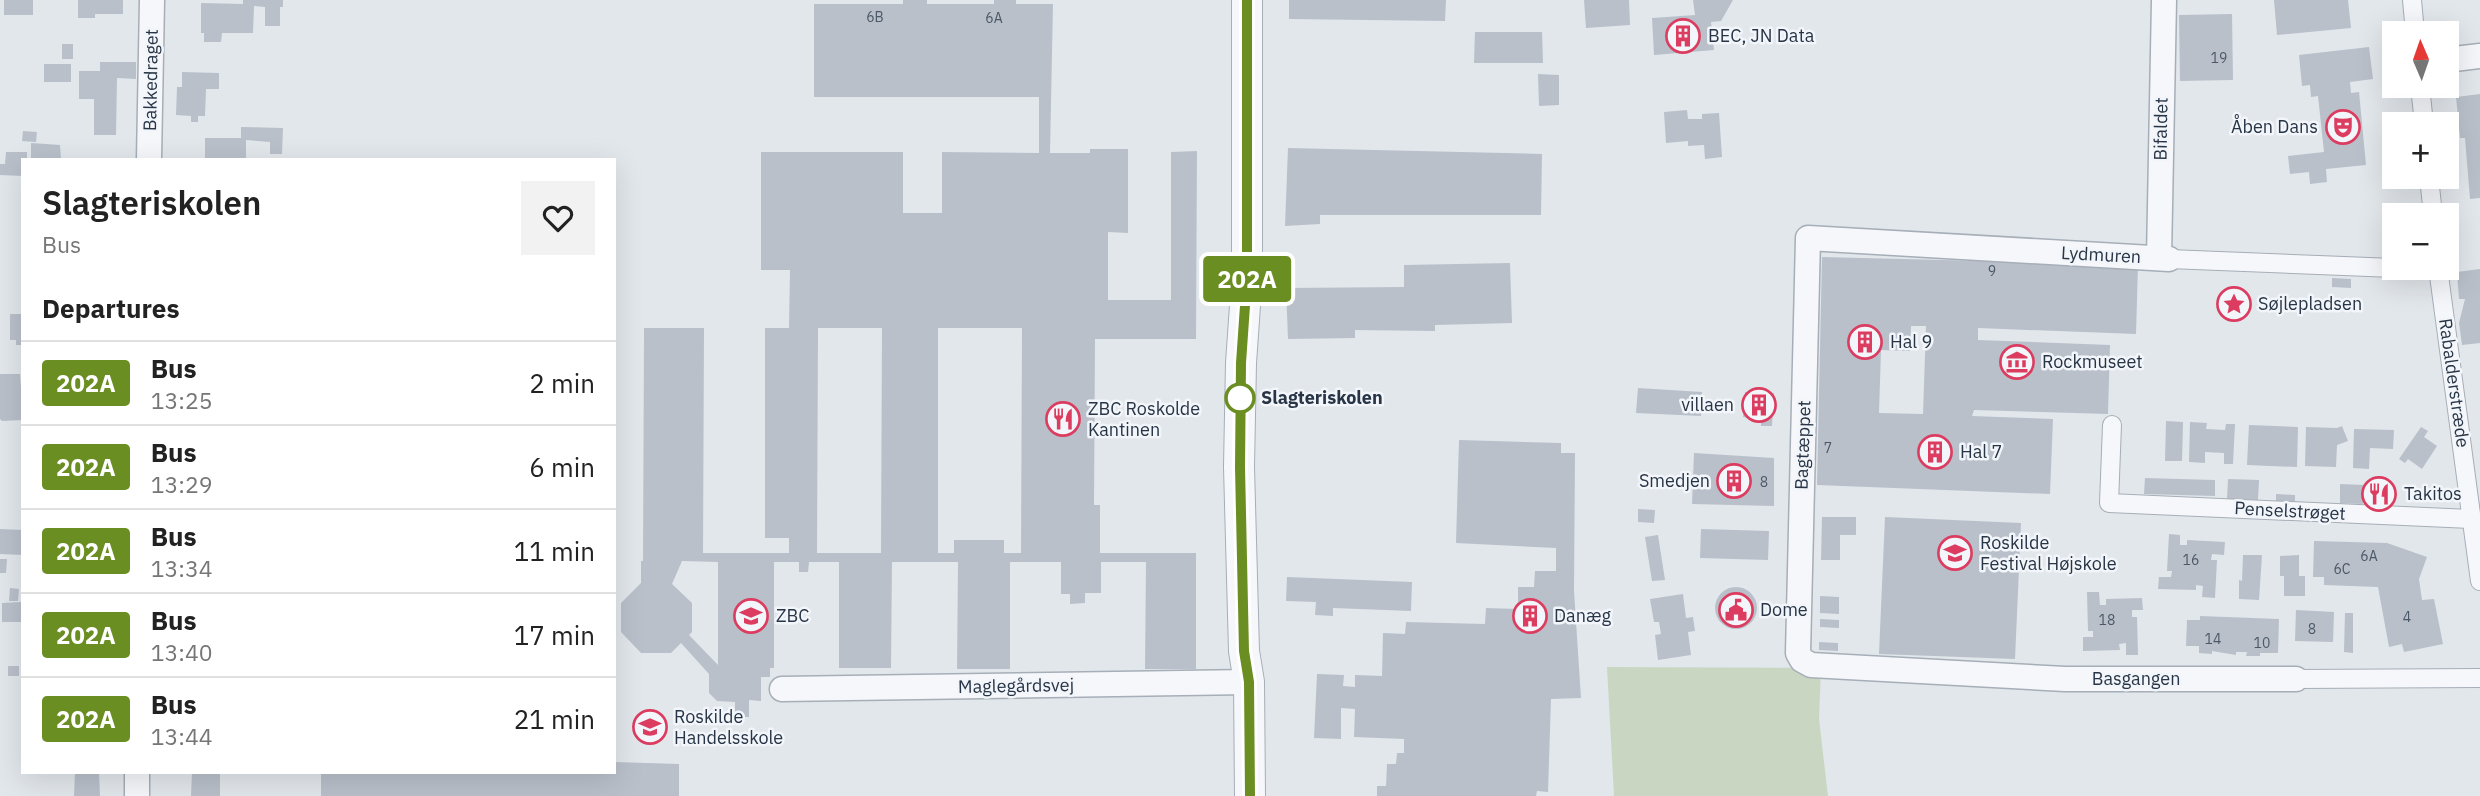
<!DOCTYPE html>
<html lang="en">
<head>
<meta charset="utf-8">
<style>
	:root { --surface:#fff; --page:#f2f2f2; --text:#222; --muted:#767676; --line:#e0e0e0 }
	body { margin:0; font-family:"IBM Plex Sans",sans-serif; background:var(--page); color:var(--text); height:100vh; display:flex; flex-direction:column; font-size:26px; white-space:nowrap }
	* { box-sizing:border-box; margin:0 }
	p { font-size:23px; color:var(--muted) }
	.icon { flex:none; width:38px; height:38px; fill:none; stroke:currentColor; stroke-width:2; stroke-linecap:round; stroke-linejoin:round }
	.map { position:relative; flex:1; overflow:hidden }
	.panel { position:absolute; left:21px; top:158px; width:595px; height:616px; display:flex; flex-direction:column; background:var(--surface); border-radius:0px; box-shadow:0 7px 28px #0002 }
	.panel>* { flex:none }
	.badge { padding:0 14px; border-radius:5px; font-size:24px; line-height:46px }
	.needle { width:46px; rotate:358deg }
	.buttons { position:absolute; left:2382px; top:21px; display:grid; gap:14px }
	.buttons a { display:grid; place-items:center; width:77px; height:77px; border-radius:0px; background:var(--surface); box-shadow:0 7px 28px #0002; font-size:35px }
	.map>.badge { position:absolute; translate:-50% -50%; box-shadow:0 0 0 4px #fff }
	h2 { padding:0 21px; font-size:26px; line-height:63px }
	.round { display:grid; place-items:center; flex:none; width:74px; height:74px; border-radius:0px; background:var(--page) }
	.summary { display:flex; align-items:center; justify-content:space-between; height:119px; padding:0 21px }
	h1 { font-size:33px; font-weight:600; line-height:52px }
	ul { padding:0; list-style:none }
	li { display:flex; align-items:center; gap:21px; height:84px; padding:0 21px; border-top:2px solid var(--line) }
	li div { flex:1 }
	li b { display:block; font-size:26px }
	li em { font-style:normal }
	li .badge { min-width:77px; font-weight:700; text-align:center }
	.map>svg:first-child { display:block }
	.green { fill:#c9d7c2 }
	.building { fill:#b9c0ca; fill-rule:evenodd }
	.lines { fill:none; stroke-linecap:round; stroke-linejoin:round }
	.pedestrian-casing { stroke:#a6aeb7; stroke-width:20 }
	.minor-casing { stroke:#a6aeb7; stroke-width:27 }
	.tertiary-casing { stroke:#a6aeb7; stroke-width:32 }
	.pedestrian { stroke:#f6f7fa; stroke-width:18 }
	.minor { stroke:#f6f7fa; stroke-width:24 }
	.tertiary { stroke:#f6f7fa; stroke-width:30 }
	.line-casing { stroke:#fff; stroke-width:16 }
	.line { stroke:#6b8e23; stroke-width:10 }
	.stop-dot { fill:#fff; stroke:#6b8e23; stroke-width:3.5 }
	.labels { text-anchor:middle; stroke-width:5; stroke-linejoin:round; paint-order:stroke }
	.number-label { font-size:14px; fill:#4c5867 }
	.poi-label { font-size:18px; fill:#283546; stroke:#f2f5f9; text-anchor:start }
	.street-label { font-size:18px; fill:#283546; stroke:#f2f5f9 }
	.stop-label { font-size:18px; font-weight:bold; fill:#283546; stroke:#f2f5f9; text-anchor:start }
</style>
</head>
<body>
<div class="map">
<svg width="2480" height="796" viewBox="0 0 2480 796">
	<rect width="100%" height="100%" fill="#e2e7ec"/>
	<path class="green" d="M1607 667 1821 668 1819 719 1828 796H1614Z"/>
	<g class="building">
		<rect x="4" y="0" width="29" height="15"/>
		<path d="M78 0H123V14H95V18H78Z"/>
		<path d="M243 0H283V7H280V26H265V7L254 6 253 33H222L221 42H204V33H201V3L243 4Z"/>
		<path d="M903 0H927V4H994V0H1016V4H1053L1050 153H1090V149H1128V233L1108 232V300H1171V152L1197 151 1196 339H1095L1094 505H1100V553H1196V669H1145L1146 562H1101V593H1085V603L1070 604V594H1061V562H1010V669H957L958 562H892L891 668H839V562H809L808 572H799V562H774V668H770V677H761V701L749 700V717H735V702L717 701 709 693V674L681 643 671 653H641L621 632V603L641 583V561H643L644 328H704L703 553H789V538H765V328H789L790 270H761V152H903V213H942V152L1039 153V97H814V4H903ZM818 328H882L881 553H817ZM938 328H1022L1021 553H1004V540H954V553H938ZM682 561 718 562V665L689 635 692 632V603L672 584Z"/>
		<path d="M1289 0H1446L1445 21 1289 19Z"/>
		<path d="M1584 0H1629L1630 25 1586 28Z"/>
		<path d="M1693 0H1733L1721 21 1711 22 1714 50 1654 55 1652 18 1695 15Z"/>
		<path d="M2274 0H2348L2351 28 2277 35Z"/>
		<path d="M2232 14 2233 80 2180 81 2179 15Z"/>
		<path d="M1475 32H1542L1543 63H1474Z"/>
		<rect x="62" y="44" width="11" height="15"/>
		<path d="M2369 47 2373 79 2350 82 2351 93 2359 92 2366 165 2326 169 2327 182 2310 184 2309 172 2290 174 2288 156 2324 152 2318 96 2311 97 2310 85 2302 86 2299 55Z"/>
		<path d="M100 62H136V79L117 78 116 135H94V99H79V71H100Z"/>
		<rect x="44" y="64" width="27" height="18"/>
		<path d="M182 72 219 73V89H206L205 116H198V122H191V116L176 115 177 87H182Z"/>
		<path d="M1538 74 1559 75V105L1539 106Z"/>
		<path d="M2480 94V198L2470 199 2465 138H2460L2456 97Z"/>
		<path d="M1687 110 1688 119H1702V114L1719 113 1722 157 1705 159 1704 145 1688 146V141L1666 143 1664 112Z"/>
		<path d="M241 127 283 128 282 154H270V142L246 140V159H205V138H241Z"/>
		<path d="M23 131 37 132 36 142 22 141Z"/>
		<path d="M31 143 60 145 61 159H31Z"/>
		<path d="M1288 148 1542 154 1541 215H1320V224L1285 226Z"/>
		<path d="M6 152H27V159H23V176L0 175V164H5Z"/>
		<path d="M1822 257 2138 265 2136 334 1978 328V340L2110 345 2108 414 1974 410 1972 416 2053 419 2050 494 1817 485ZM1911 326H1926L1923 414 1879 413 1881 350 1910 351Z"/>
		<path d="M1510 263 1512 323 1435 325V331L1355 330V338L1288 339 1286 288 1404 287V265Z"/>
		<path d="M2480 269V343L2462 345 2459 323 2465 299H2459L2457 272Z"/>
		<path d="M2332 278 2351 279V288L2332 287Z"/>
		<path d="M10 314H23V345H16V340H10Z"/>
		<path d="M0 374H20L23 420 2 421 0 419Z"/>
		<path d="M1638 388 1702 392 1701 416 1636 413Z"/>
		<path d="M1745 392 1774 393 1772 426H1761V420L1743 417Z"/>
		<path d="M2166 421 2183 422 2182 461H2165Z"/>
		<path d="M2190 422 2207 423 2206 429 2225 430 2226 424H2235L2233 464H2224V453L2205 452V463L2189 462Z"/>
		<path d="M2249 425 2298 427 2297 467 2247 465Z"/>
		<path d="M2342 426 2348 441 2337 445 2336 467 2305 466 2306 427 2337 428Z"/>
		<path d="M2421 427 2428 431 2424 437 2437 446 2422 469 2408 459 2405 463 2399 459Z"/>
		<path d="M2354 429 2394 430 2393 449 2370 448 2369 469 2353 468Z"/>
		<path d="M1459 440 1561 443V453H1575L1574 591 1581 698 1551 699 1548 792 1537 791 1536 796H1377V786H1386L1387 764H1396L1397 753H1404V739L1354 737 1355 709 1341 708V739L1314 738 1317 674 1344 675 1343 686 1355 687V675L1382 676 1383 633 1405 634 1406 622 1485 624 1486 608 1518 609V587H1534L1535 571H1556V548L1456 543Z"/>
		<path d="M1694 453 1774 458V506L1692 504Z"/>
		<path d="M2145 478 2215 480V496L2144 494Z"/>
		<path d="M2228 479 2259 480 2258 500 2227 499Z"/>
		<path d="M2340 484 2364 485 2363 504 2340 503Z"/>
		<path d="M2369 487H2387V503L2368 502Z"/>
		<path d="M2276 494 2295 495V503L2276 502Z"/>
		<path d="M1638 509 1655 510 1654 523 1638 522Z"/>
		<path d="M1822 517H1856V535H1840V560H1821Z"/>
		<path d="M1885 517 2021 523 2015 659 1879 654Z"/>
		<path d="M0 529 23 530V555L0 554Z"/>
		<path d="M1701 529 1769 531 1768 560 1700 558Z"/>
		<path d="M2169 534 2180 535V545H2187V540L2225 542 2224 555 2212 554 2211 560H2217L2215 598 2202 597 2203 586 2196 585V590L2158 589 2159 577H2171L2172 571H2167Z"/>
		<path d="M1658 535 1665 580 1652 581 1645 537Z"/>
		<path d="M2314 541 2387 543 2427 557 2419 579 2422 600 2434 599 2443 644 2404 652 2402 644 2389 647 2378 587 2324 585V577H2313Z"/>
		<path d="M2243 555H2262L2259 600 2239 599V580L2242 581Z"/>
		<path d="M2299 555V576H2305V596H2284V576H2280V556Z"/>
		<path d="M0 559H7L6 573H0Z"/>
		<path d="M1287 577 1412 582 1411 611 1333 608V616L1315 615 1316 602 1286 601Z"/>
		<circle cx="1736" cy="608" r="21"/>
		<path d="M10 588 19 589 18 601H9Z"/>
		<path d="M2087 592H2099L2100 605H2106V599L2142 598 2143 610H2132V617H2137L2138 655H2126V643L2119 644 2120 650 2083 651V637H2093V631H2088Z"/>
		<path d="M1683 594 1686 618 1693 617 1695 631 1688 632 1691 655 1658 660 1655 635 1661 634 1659 622H1654L1650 599Z"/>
		<path d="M1820 596 1839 597V614L1820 613Z"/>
		<path d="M21 602V622H2V603Z"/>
		<path d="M2296 610 2334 612 2333 642 2295 641Z"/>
		<path d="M2345 613H2353V653L2344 652Z"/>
		<path d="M2200 616 2279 619 2278 653H2260V656H2246L2247 652H2236V655L2212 651V654L2199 653V646H2186L2187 620H2200Z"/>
		<path d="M1820 619 1839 620V628L1820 627Z"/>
		<path d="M1819 642 1838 643V651L1819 650Z"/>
		<rect x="8" y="666" width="11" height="10"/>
		<path d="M614 762 679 764V796H321V772H614Z"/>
		<path d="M75 772H99L100 796H74Z"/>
		<path d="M192 772H220V796H191Z"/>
	</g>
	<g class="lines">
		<g class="pedestrian-casing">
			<g id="pedestrian">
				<path d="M2412 0 2415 33"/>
				<path d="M2420 86 2424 124"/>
				<path d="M2429 177 2433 215"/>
				<path d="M2169 259 2394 268"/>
				<path d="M2396 268 2439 269"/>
				<path d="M2438 268 2480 581"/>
				<path d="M2112 425 2109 503 2471 519"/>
				<path d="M2296 679 2480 678"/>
			</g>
		</g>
		<g class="minor-casing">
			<g id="minor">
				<path d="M2446 60 2480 56"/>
				<path d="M149 159 152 0"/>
				<path d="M2159 258 2164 0"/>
				<path d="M2169 259 1808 238 1798 653 1802 660 1811 665 2065 679H2296"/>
				<path d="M782 689 1249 682"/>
				<path d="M137 796V772"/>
			</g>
		</g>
		<g class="tertiary-casing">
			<path id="tertiary" d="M1247 0V277L1241 363 1239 467 1244 651 1249 682 1250 796"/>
		</g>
		<use href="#pedestrian" class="pedestrian"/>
		<use href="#minor" class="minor"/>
		<use href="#tertiary" class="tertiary"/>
	</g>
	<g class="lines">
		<g class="line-casing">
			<path id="line" d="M1247 0V277L1241 363 1240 467 1244 651 1249 682 1250 796"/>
		</g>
		<use href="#line" class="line"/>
	</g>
	<defs>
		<g id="building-ring" transform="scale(1.75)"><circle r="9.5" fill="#f2f5f9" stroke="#dc3c5f" stroke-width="1.5"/><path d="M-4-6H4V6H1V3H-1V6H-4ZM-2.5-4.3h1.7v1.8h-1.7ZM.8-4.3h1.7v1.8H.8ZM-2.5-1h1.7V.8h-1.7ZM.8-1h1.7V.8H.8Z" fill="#dc3c5f"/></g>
		<g id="theatre-ring" transform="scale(1.75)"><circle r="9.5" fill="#f2f5f9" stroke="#dc3c5f" stroke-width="1.5"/><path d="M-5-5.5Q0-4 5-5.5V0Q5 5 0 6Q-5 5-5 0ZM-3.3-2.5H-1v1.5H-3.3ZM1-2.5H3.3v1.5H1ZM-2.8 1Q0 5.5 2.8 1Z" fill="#dc3c5f"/></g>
		<g id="sight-ring" transform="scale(1.75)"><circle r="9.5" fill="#f2f5f9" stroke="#dc3c5f" stroke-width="1.5"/><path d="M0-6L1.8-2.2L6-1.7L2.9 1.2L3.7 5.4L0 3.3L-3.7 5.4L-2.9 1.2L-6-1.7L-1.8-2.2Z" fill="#dc3c5f"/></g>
		<g id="museum-ring" transform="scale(1.75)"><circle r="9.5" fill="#f2f5f9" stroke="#dc3c5f" stroke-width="1.5"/><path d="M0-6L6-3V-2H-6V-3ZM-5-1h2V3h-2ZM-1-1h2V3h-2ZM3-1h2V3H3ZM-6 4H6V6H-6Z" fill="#dc3c5f"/></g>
		<g id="restaurant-ring" transform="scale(1.75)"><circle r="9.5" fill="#f2f5f9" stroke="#dc3c5f" stroke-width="1.5"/><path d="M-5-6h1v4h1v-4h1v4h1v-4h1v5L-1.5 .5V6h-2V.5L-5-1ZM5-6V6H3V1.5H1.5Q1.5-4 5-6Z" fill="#dc3c5f"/></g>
		<g id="university-ring" transform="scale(1.75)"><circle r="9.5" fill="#f2f5f9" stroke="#dc3c5f" stroke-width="1.5"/><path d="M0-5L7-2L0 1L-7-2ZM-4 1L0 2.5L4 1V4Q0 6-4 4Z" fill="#dc3c5f"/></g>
		<g id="civic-ring" transform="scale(1.75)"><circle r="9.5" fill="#f2f5f9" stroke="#dc3c5f" stroke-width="1.5"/><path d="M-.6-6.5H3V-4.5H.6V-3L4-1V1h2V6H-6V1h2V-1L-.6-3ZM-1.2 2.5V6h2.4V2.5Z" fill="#dc3c5f"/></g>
		<g id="school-ring" transform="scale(1.75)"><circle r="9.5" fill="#f2f5f9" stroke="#dc3c5f" stroke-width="1.5"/><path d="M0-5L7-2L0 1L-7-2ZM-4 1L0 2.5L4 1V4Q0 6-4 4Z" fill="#dc3c5f"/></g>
	</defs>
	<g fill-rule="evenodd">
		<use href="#building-ring" x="1683" y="36"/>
		<use href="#theatre-ring" x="2343" y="127"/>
		<use href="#sight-ring" x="2234" y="304"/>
		<use href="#building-ring" x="1865" y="342"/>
		<use href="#museum-ring" x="2017" y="362"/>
		<use href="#building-ring" x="1759" y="405"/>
		<use href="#restaurant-ring" x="1063" y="419"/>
		<use href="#building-ring" x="1935" y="452"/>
		<use href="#building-ring" x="1734" y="481"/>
		<use href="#restaurant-ring" x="2379" y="494"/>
		<use href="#university-ring" x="1955" y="553"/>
		<use href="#civic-ring" x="1736" y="610"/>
		<use href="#university-ring" x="751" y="616"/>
		<use href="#building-ring" x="1530" y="616"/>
		<use href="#school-ring" x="650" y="727"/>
	</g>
	<circle class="stop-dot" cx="1240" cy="398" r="14"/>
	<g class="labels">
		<g class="number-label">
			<text x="875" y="22">6B</text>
			<text x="994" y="23">6A</text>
			<text x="2219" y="63">19</text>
			<text x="1992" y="276">9</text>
			<text x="1828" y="453">7</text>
			<text x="1764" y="487">8</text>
			<text x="2369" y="561">6A</text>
			<text x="2191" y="565">16</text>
			<text x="2342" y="574">6C</text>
			<text x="2407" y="622">4</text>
			<text x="2107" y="625">18</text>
			<text x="2312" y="634">8</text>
			<text x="2213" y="644">14</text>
			<text x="2262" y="648">10</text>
		</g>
		<g class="poi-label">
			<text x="1708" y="42">BEC, JN Data</text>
			<text x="2318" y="133" text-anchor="end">Åben Dans</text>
			<text x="2258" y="310">Søjlepladsen</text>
			<text x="1890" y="348">Hal 9</text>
			<text x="2042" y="368">Rockmuseet</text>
			<text x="1734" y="411" text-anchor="end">villaen</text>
			<text x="1088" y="415">ZBC Roskolde<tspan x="1088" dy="21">Kantinen</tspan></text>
			<text x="1960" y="458">Hal 7</text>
			<text x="1710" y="487" text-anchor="end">Smedjen</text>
			<text x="2404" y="500">Takitos</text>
			<text x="1980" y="549">Roskilde<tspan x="1980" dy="21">Festival Højskole</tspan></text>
			<text x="1760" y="616">Dome</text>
			<text x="776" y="622">ZBC</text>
			<text x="1554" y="622">Danæg</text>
			<text x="674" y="723">Roskilde<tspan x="674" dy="21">Handelsskole</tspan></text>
		</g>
		<g class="street-label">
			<text transform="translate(151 80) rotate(-89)" y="6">Bakkedraget</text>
			<text transform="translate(2161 129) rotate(-89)" y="6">Bifaldet</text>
			<text transform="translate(2101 255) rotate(3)" y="6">Lydmuren</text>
			<text transform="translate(2454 383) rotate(82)" y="6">Rabalderstræde</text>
			<text transform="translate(1803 445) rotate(-88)" y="6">Bagtæppet</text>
			<text transform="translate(2290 511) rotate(3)" y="6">Penselstrøget</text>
			<text x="2136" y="685">Basgangen</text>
			<text transform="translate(1016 686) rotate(-1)" y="6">Maglegårdsvej</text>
		</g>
		<g class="stop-label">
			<text x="1261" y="404">Slagteriskolen</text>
		</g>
	</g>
</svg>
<div class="buttons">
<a><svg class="needle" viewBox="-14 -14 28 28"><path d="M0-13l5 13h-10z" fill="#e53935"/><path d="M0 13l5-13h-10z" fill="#767676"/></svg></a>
<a>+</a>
<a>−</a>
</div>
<b class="badge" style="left:1247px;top:279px;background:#6b8e23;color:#fff">202A</b>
<section class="panel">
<div class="summary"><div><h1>Slagteriskolen</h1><p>Bus</p></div><a class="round"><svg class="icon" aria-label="heart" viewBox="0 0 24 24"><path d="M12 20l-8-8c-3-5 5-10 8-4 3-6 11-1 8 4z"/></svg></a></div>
<h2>Departures</h2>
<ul>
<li><span class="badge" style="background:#6b8e23;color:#fff">202A</span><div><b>Bus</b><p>13:25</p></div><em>2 min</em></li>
<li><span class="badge" style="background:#6b8e23;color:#fff">202A</span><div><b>Bus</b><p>13:29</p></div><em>6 min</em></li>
<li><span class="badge" style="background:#6b8e23;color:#fff">202A</span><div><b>Bus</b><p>13:34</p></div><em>11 min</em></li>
<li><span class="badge" style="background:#6b8e23;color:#fff">202A</span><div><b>Bus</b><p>13:40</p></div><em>17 min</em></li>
<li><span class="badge" style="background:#6b8e23;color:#fff">202A</span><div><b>Bus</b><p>13:44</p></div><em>21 min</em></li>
</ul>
</section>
</div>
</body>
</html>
